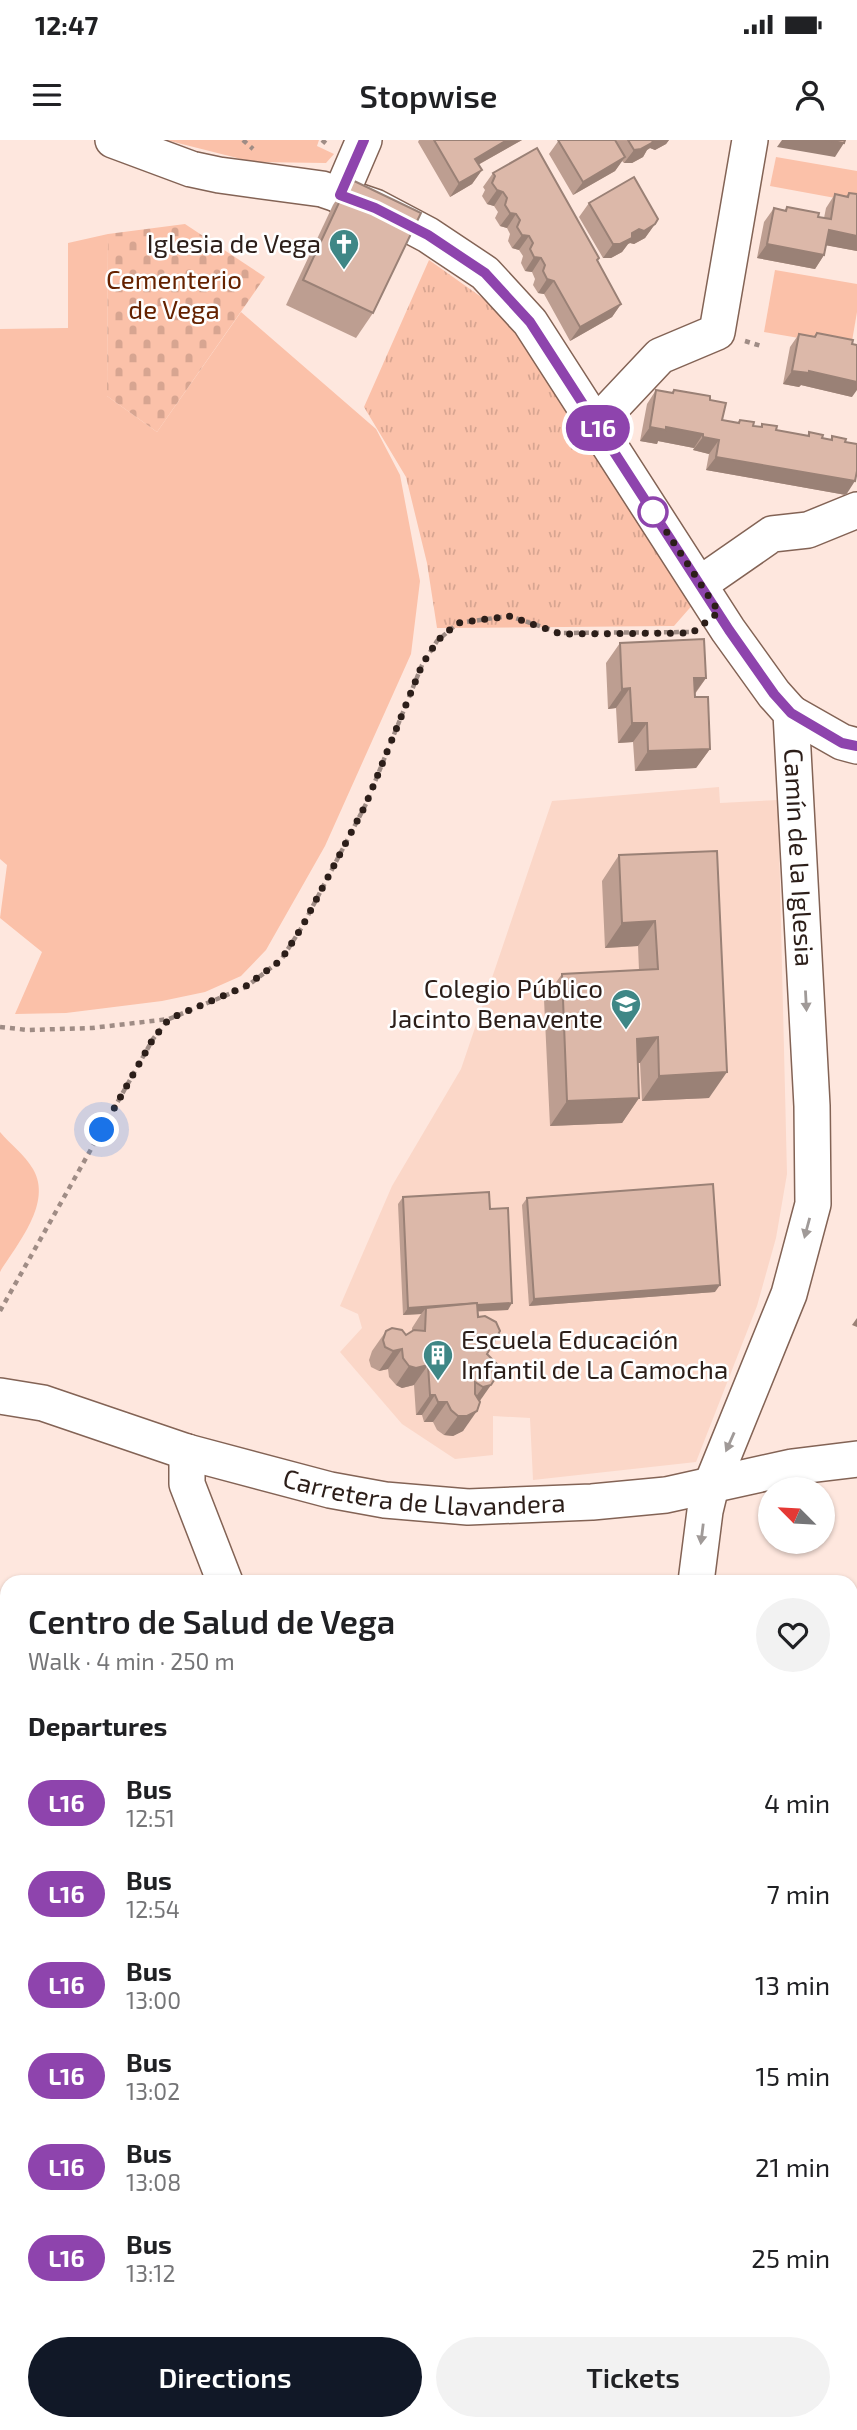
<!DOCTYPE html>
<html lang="en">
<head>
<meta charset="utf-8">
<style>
	:root { --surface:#fff; --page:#f2f2f2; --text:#202124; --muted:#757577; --accent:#111827 }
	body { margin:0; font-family:"Exo 2",sans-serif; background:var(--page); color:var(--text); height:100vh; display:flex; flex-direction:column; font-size:26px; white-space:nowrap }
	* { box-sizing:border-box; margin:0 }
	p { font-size:23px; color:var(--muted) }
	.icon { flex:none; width:38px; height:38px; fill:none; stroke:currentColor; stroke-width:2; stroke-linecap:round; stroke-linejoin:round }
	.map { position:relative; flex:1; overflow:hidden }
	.sheet { position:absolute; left:0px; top:1435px; width:858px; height:856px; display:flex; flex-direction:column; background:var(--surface); border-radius:21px 21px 0 0; box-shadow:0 2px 5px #0004 }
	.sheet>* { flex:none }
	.badge { padding:0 14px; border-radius:23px; font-size:24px; line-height:46px }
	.needle { width:46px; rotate:294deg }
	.controls { position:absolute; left:758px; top:1337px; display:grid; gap:14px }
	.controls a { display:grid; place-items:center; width:77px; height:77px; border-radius:50%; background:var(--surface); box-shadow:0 2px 5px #0004; font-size:35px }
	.you { position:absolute; width:35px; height:35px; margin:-18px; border:5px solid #fff; border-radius:50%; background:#1a73e8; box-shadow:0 0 0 10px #1a73e833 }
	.map>.badge { position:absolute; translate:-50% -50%; box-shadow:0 0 0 4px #fff }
	h2 { padding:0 28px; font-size:26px; line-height:63px }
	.round { display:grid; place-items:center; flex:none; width:74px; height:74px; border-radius:37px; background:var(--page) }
	.overview { display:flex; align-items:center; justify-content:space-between; height:119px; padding:0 28px }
	h1 { font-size:33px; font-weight:600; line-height:52px }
	.primary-button { display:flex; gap:14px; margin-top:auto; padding:14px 28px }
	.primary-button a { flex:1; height:80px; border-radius:42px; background:var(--accent); color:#fff; font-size:28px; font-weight:600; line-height:80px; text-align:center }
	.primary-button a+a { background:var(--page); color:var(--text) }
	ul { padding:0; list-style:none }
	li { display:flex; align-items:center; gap:21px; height:91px; padding:0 28px }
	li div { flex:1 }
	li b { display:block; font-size:26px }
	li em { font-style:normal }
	li .badge { min-width:77px; font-weight:700; text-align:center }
	.status { display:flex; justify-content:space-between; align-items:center; height:49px; padding:0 35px; background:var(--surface); direction:ltr }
	.status svg { height:19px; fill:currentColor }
	header { display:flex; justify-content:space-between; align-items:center; height:91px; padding:0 28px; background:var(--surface); font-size:32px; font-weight:600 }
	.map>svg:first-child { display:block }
	.built { fill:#fbd7c8 }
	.grass { fill:#fbc1a9 }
	.cemetery { fill:url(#cemetery-stones) }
	.park { fill:url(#park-tufts) }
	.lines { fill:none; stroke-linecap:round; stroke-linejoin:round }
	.minor-casing { stroke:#836355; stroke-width:38 }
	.path { stroke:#9f8c85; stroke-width:4.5; stroke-dasharray:5 5; stroke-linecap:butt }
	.minor { stroke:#fff; stroke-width:35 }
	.wall { fill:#bd9e91 }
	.shaded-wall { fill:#9a8176 }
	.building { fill:#dcb8a9; stroke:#9a8176; stroke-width:2 }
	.oneway { fill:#a09a98 }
	.line-casing { stroke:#fff; stroke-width:16 }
	.line { stroke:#8e44ad; stroke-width:10 }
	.walk { stroke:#2c1e19; stroke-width:7; stroke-dasharray:0 12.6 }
	.stop-dot { fill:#fff; stroke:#8e44ad; stroke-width:3.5 }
	.labels { text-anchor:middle; stroke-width:5; stroke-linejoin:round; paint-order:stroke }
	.poi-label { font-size:26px; fill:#2c1e19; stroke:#fff; text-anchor:end }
	.park-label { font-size:26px; fill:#652200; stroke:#fff }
	.street-label { font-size:26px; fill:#2c1e19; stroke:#fff }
</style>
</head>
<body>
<div class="status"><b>12:47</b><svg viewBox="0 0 49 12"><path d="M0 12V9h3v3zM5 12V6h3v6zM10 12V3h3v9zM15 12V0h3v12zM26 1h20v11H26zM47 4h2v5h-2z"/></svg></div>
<header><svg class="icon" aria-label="menu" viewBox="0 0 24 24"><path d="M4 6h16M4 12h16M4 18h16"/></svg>Stopwise<svg class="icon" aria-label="person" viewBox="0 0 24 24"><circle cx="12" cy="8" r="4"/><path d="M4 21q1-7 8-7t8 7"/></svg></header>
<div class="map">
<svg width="857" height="2290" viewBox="0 0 857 2290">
	<defs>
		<pattern id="cemetery-stones" width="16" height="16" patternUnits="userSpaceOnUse" patternTransform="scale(1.75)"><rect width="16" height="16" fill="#fbc1a9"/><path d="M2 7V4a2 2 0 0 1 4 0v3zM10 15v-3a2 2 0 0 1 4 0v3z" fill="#d7a591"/></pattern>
		<pattern id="park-tufts" width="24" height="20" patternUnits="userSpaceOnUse" patternTransform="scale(1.75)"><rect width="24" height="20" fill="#fbc1a9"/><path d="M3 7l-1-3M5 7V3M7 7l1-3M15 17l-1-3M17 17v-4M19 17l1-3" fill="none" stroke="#d7a591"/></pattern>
	</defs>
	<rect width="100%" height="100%" fill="#fee7de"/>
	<path class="built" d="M719 647 720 663 778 660 787 1034 776 1098 757 1166 696 1322 533 1340 530 1278 493 1276V1315L455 1319 402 1284 340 1212 362 1188 358 1174 340 1166 392 1046 461 929 552 661Z"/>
	<g class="grass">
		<path d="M166 0H319L317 6 334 14 326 23 253 22Z"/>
		<path d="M776 17 857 31V62L770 46Z"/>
		<path d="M108 94 107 256 157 292 241 172 376 289 400 335 420 441 411 514 325 706 266 810 241 836 205 852 162 861 66 873 15 874 42 812 0 778 7 725 0 719V189L68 188V103Z"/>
		<path d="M775 130 857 144V172L851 207 764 192Z"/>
		<path d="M0 992C10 1004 25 1015 33 1029 53 1063 17 1104 0 1132Z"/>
		<path d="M0 1641 7 1642V2271L0 2268Z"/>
		<path d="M36 2284H317L318 2290H51Z"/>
	</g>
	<path class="cemetery" d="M185 84 265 137 157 292 107 256 108 94Z"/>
	<path class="park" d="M429 120 508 176 695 462 674 486 437 488 427 423 406 337 364 267Z"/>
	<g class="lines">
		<g class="minor-casing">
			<g id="minor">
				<path id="s1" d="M113 0 191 29 219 35 322 49 375 67 428 95 485 133 530 182 728 490 774 554 791 573 812 966 813 1064 789 1154 711 1346 705 1371 696 1442"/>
				<path d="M340 56 364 0"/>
				<path d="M596 284 660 216 717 192 750 0"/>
				<path d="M700 444 772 394 808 390 857 370"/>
				<path d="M791 573 842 602 857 606"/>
				<path id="s2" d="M0 1256 43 1263 187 1312 330 1350 385 1360 468 1367 592 1362 666 1355 792 1327 857 1319"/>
				<path d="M187 1312V1344L225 1442"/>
				<path d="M850 2074 857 2084"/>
				<path d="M332 2284 334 2290"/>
			</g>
		</g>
		<g class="path">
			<path d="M243 0 253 9"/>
			<path d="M322 0 329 6"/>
			<path d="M745 201 761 206"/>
			<path d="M0 887 28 890 92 888 169 879 246 847 281 820 302 787 366 664 422 525 437 501 458 483 509 476 561 493 693 492"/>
			<path d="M0 1171 153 899 168 880"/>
		</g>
		<use href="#minor" class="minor"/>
	</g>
	<g class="wall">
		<path d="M419 0H522L478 25 482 30 472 44 450 57 418 2Z"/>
		<path d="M559 0H669L666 4 655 10 650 8 647 10 643 17 632 23H624L622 21 615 31 573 55 549 14Z"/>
		<path d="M493 33 597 120 621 164 612 177 570 201 544 154 538 153 533 145 535 139 532 132 525 131 521 123 523 116 519 110 512 108 508 101 510 94 507 88 500 86 495 78 498 72 494 66 487 64 482 56 485 50 483 47Z"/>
		<path d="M350 39 373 173 356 198 286 165 333 65Z"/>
		<path d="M849 53 857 54V111L826 105 824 115 815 129 757 118 764 82 774 68 785 70 787 67 824 78 826 68 835 54 846 56Z"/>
		<path d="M589 63 655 84 645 98 634 104 630 103 628 104 622 112 611 118H603L579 77Z"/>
		<path d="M817 193 852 204V257L801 245 799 247 783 244 790 207 799 194 814 196Z"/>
		<path d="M656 250 671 253 674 250 710 260 722 280 737 283 740 280 753 286 760 287 762 284 776 290 807 296 809 292 822 298 830 300 832 296 845 302 846 355 706 330 709 314 693 310 694 308 658 301 657 304 640 301 647 264Z"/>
		<path d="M620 503 706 538 695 554V557L710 609 696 628 635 631 633 602 618 603 616 568 608 569 606 523Z"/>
		<path d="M717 711 709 958 642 961 640 923H638L639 958 622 983 550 986 544 859 562 834 639 830 638 806 605 808 602 741 619 715Z"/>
		<path d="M403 1057 490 1069 508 1170 478 1171 487 1214 496 1237 479 1261 463 1291 453 1296 444 1295 437 1290 433 1282H424L422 1275H416L414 1245 402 1248 396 1245 389 1237 388 1229 379 1231 371 1227 369 1220 372 1211 386 1191 406 1195 412 1192V1188L421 1174 403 1175 398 1064Z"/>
		<path d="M527 1058 715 1152 529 1166 522 1065Z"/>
	</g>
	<g class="shaded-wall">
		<path d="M507 0H522L465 32 475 19Z"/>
		<path d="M652 0H669L666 4 655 10 650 8 647 10 643 17 632 23H624L634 10Z"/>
		<path d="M782 0H826L844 3 835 17 777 7Z"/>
		<path d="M625 17 615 31 573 55 583 42Z"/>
		<path d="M482 30 472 44 450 57 459 43Z"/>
		<path d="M497 50 503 52 494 66 487 64Z"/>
		<path d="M510 73 516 74 507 88 500 86Z"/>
		<path d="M655 84 645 98 634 104 630 103 628 104 622 112 611 118H603L613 104 639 89Z"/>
		<path d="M829 90 857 96V111L819 104Z"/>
		<path d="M522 95 529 96 519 110 512 108Z"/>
		<path d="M767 104 824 115 815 129 757 118Z"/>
		<path d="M534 117 541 118 532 132 525 131Z"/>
		<path d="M547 139 554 141 544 154 538 153Z"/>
		<path d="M621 164 612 177 570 201 580 187Z"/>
		<path d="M792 231H809L857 242V250L852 257 801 245 799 247 783 244Z"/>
		<path d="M650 287H666L703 294 694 308 658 301 657 304 640 301Z"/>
		<path d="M703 297 719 300 709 314 693 310Z"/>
		<path d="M716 317 855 341 846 355 706 330Z"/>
		<path d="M694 538H706L692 557Z"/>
		<path d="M630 548 616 568 608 569 622 549Z"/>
		<path d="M632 583H647L633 602 618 603Z"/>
		<path d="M710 609 696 628 635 631 648 611Z"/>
		<path d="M655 781 638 806 605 808 622 783Z"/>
		<path d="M658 897 640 923 619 924 637 899Z"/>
		<path d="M727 932 709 958 642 961 659 936Z"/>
		<path d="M639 958 622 983 550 986 567 961Z"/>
		<path d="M720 1145 715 1152 529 1166 534 1159Z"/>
		<path d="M512 1163 508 1170 425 1174 426 1168 421 1174 403 1175 408 1168Z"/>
		<path d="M857 1178V1187L852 1185Z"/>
		<path d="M402 1209 388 1229 379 1231 393 1211Z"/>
		<path d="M428 1225 414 1245 402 1248 396 1245 409 1226Z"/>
		<path d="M491 1245 477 1265 469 1266 483 1247Z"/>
		<path d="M430 1255H435L422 1275H416Z"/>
		<path d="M438 1262H447L433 1282H424Z"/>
		<path d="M477 1271 463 1291 453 1296 444 1295 458 1276Z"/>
	</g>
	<g class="building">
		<path d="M434 0H507L475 19 482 30 459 43Z"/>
		<path d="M558 0H615L625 17 583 42Z"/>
		<path d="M628 0H653L652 3 641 9 634 10Z"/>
		<path d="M826 0H845L844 3Z"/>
		<path d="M537 8 599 118 597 120 621 164 580 187 554 141 547 139 543 131 545 125 541 118 534 117 530 109 533 103 529 96 522 95 517 87 520 80 516 74 510 73 505 65 507 58 503 52 497 50 492 43 495 36 493 33Z"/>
		<path d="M634 37 658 79 655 84 644 91 639 89 632 93V98L620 104H613L589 63Z"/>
		<path d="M350 39 421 73 373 173 303 140Z"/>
		<path d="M849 53 857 54V96L829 90 824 115 767 104 774 68 786 71 787 67 819 73 818 77 831 79 835 54 848 57Z"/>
		<path d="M817 193 853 200 852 204 857 205V242L809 231V233L792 231 799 194 815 197Z"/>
		<path d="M656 250 673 253 674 250 710 256V260L726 263 722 280 739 283 740 280 754 282 753 286 762 287V284L777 286 776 290 809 296V292L823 295 822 298 832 300V296L846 299 845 302 857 304V331L855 341 716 317 719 300 703 297V294L666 287V290L650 287Z"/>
		<path d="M704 499 706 538H694L695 557H708L710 609 648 611 647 583H632L630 548 622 549 620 503Z"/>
		<path d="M717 711 727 932 659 936 658 897 637 899 639 958 567 961 562 834 658 829 655 781 622 783 619 715Z"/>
		<path d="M713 1044 720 1145 534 1159 527 1058Z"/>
		<path d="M489 1052 490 1069 508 1068 512 1163 477 1165V1163L408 1168 403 1057Z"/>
		<path d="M477 1163 478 1177 485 1176 496 1182 500 1191 487 1214 499 1226 496 1237 491 1245 483 1247 475 1242V1254L480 1262 477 1271 467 1276H458L451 1270 447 1262H438L435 1255H430L428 1225 416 1228 409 1226 403 1218 402 1209 393 1211 385 1207 383 1200 386 1191 392 1188 402 1190 406 1195 414 1190 425 1191 426 1168Z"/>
	</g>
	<defs><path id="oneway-solid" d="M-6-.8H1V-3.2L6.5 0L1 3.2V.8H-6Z" transform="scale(1.75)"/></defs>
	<g class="oneway">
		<use href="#oneway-solid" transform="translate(806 861) rotate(87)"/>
		<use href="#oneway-solid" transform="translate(807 1088) rotate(105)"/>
		<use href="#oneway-solid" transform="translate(730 1302) rotate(114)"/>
		<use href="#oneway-solid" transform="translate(702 1394) rotate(97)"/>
	</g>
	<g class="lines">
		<g class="line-casing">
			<path id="line" d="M364 0 340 55 375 68 428 95 485 133 530 182 729 490 774 554 791 573 842 603 857 606"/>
		</g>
		<use href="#line" class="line"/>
		<path class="walk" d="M102 990 153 899 169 879 246 846 281 820 302 787 366 664 422 525 437 501 447 492 458 483 509 476 561 494 692 493 719 472 651 368 653 372"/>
	</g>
	<defs>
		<g id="church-pin" transform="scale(1.575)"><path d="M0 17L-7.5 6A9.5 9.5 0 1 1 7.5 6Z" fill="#3f8786" stroke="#fff"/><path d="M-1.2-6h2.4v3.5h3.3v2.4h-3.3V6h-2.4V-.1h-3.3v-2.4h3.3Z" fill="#fff"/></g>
		<g id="school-pin" transform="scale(1.575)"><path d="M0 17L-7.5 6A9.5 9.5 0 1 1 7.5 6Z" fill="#3f8786" stroke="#fff"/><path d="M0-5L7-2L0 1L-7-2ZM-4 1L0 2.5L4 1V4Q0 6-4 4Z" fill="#fff"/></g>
		<g id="building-pin" transform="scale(1.575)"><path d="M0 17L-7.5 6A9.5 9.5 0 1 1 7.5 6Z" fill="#3f8786" stroke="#fff"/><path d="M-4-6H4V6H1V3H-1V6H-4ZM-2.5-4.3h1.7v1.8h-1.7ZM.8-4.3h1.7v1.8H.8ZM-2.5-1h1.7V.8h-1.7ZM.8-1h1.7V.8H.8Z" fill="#fff"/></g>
	</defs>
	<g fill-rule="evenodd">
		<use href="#church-pin" x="344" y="104"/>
		<use href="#school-pin" x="626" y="864"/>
		<use href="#building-pin" x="438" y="1215"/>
	</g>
	<circle class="stop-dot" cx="653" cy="372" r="14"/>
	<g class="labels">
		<g class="poi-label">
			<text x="321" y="113">Iglesia de Vega</text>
			<text x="603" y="858">Colegio Público<tspan x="603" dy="30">Jacinto Benavente</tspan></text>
			<text x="461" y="1209" text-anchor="start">Escuela Educación<tspan x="461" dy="30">Infantil de La Camocha</tspan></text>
		</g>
		<g class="park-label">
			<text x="174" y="149">Cementerio<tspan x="174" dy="30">de Vega</tspan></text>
		</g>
		<g class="street-label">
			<text dy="9" stroke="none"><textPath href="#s1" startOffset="1082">Camín de la Iglesia</textPath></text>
			<text dy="9" stroke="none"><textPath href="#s2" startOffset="438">Carretera de Llavandera</textPath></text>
		</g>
	</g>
</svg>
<div class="controls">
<a><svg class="needle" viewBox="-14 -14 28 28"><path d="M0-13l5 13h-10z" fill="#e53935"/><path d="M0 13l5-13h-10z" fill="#757577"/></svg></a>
</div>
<div class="you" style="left:102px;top:990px"></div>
<b class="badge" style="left:598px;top:288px;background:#8e44ad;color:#fff">L16</b>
<section class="sheet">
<div class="overview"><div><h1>Centro de Salud de Vega</h1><p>Walk · 4 min · 250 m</p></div><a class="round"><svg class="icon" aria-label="heart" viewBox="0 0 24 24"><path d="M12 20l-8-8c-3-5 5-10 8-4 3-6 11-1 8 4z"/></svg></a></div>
<h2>Departures</h2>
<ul>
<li><span class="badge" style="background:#8e44ad;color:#fff">L16</span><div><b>Bus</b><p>12:51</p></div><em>4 min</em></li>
<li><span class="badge" style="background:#8e44ad;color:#fff">L16</span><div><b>Bus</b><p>12:54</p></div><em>7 min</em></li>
<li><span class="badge" style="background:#8e44ad;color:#fff">L16</span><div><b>Bus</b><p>13:00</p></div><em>13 min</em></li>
<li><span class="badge" style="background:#8e44ad;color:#fff">L16</span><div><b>Bus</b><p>13:02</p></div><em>15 min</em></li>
<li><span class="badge" style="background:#8e44ad;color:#fff">L16</span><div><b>Bus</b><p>13:08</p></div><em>21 min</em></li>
<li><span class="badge" style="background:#8e44ad;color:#fff">L16</span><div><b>Bus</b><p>13:12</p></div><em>25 min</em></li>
</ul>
<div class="primary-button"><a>Directions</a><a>Tickets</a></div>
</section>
</div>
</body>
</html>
